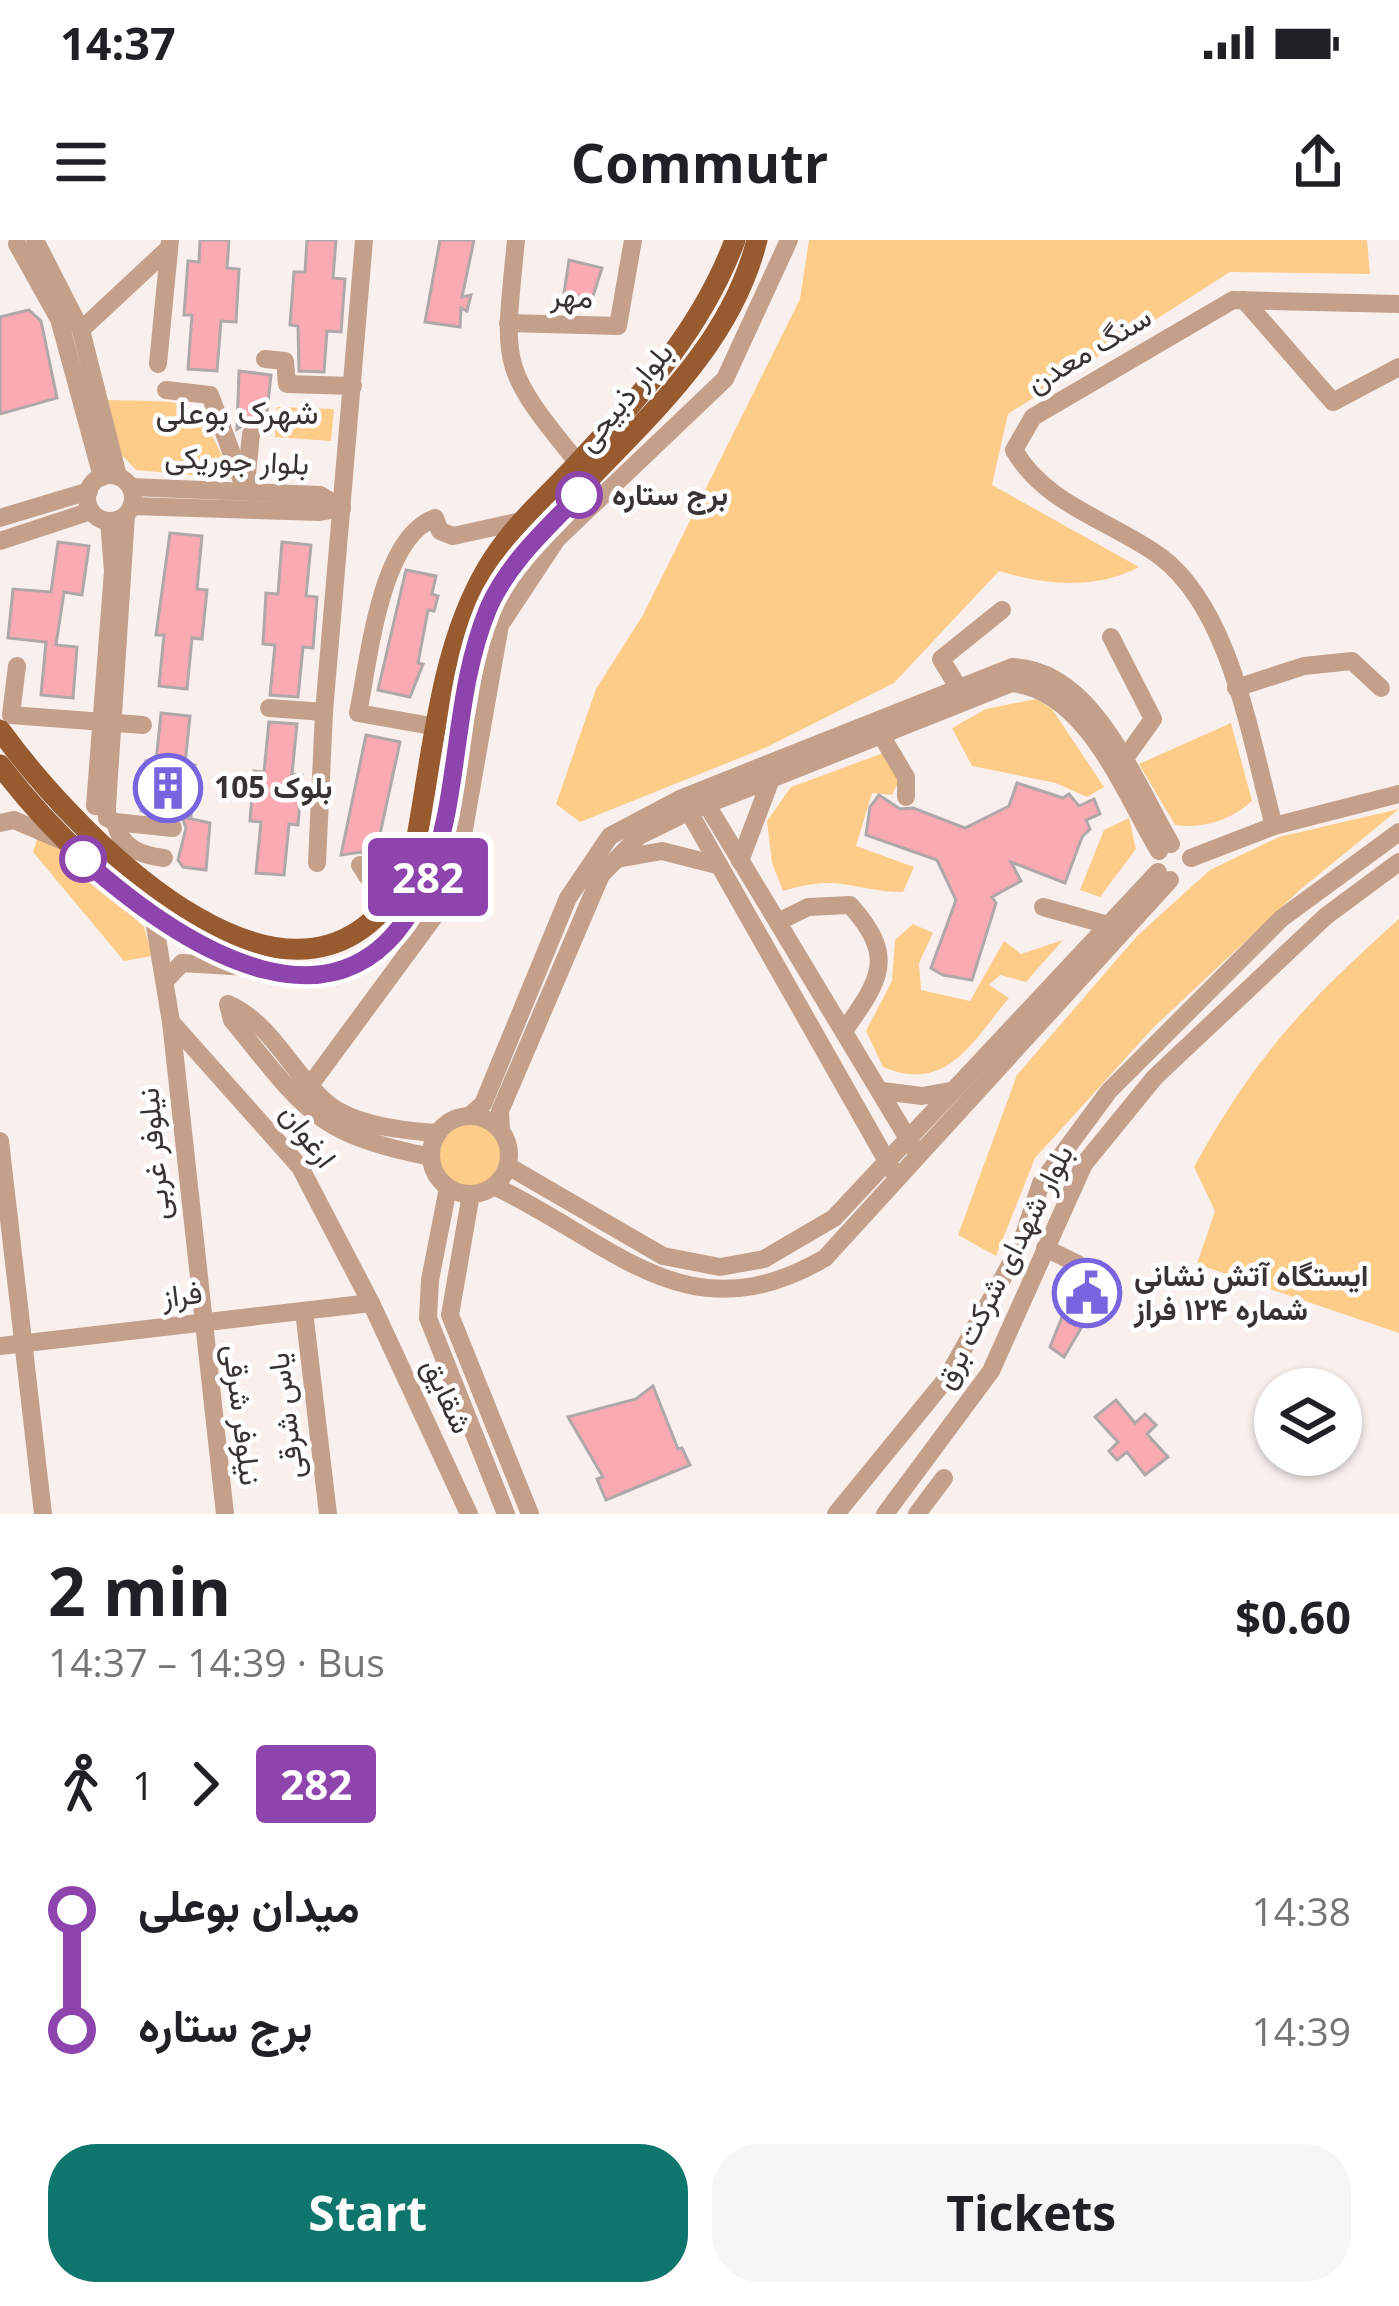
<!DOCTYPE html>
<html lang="en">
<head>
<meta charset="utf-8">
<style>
	:root { --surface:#fff; --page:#f6f6f6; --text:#202124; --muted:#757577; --accent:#0f766e }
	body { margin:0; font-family:"Open Sans",Vazirmatn,sans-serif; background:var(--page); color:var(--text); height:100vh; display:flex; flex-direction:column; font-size:45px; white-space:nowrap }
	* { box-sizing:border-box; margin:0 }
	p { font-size:39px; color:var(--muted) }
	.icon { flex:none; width:66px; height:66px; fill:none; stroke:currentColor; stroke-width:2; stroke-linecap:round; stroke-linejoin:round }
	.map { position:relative; height:1274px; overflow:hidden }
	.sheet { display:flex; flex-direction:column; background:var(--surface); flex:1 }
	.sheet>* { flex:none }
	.badge { padding:0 24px; border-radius:9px; font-size:42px; line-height:78px }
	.fabs { position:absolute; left:1254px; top:1128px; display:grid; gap:24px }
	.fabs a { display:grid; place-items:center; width:108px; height:108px; border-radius:50%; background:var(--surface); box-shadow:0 3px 9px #0004; font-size:60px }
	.map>.badge { position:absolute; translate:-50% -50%; box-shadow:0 0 0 6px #fff }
	.legs { display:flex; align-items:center; gap:18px; height:132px; padding:0 48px; font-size:39px }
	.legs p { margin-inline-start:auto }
	.overview { display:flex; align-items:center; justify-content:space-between; height:204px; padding:0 48px }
	h1 { font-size:66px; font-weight:700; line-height:90px }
	.action { display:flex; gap:24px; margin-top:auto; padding:24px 48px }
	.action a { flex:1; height:138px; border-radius:48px; background:var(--accent); color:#fff; font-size:48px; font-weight:700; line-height:138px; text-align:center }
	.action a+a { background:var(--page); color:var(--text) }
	ul { padding:0 48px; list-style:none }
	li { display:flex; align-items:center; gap:42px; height:120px; font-size:45px }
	li i { display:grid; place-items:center; width:18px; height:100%; margin:0 15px; background:currentColor }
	li i::after { content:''; width:30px; height:30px; margin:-15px; border:9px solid; border-radius:50%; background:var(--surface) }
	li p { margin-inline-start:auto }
	li:first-child i { background:linear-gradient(#0000 50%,currentColor 0) }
	li:last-child i { background:linear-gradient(currentColor 50%,#0000 0) }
	.status { display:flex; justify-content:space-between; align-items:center; height:84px; padding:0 60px; background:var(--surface); direction:ltr }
	.status svg { height:33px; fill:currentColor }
	header { display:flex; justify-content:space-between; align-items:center; height:156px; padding:0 48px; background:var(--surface); font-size:54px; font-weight:700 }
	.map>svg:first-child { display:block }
	.green { fill:#fdcc89 }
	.building { fill:#f9aab3; stroke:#b0a8a8; stroke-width:3 }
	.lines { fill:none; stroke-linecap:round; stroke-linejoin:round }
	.minor { stroke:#c4a08a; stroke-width:18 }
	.major { stroke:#985b30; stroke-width:21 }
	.line-1-casing { stroke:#fff; stroke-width:27 }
	.line-1 { stroke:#8e44ad; stroke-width:18 }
	.stop-1-dot { fill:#fff; stroke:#8e44ad; stroke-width:6 }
	.labels { text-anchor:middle; stroke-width:9; stroke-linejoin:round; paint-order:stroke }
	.street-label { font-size:30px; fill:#383433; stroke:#fff }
	.stop-label { font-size:30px; font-weight:bold; fill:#383433; stroke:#fff; text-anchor:start }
	.poi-label { font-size:30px; font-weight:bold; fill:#383433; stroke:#fff; text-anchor:start }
	.neighbourhood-label { font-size:33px; fill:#383433; stroke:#fff }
</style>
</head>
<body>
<div class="status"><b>14:37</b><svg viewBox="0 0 49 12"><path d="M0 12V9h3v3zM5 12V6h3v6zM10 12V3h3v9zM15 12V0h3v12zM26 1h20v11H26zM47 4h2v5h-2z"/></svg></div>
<header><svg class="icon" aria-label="menu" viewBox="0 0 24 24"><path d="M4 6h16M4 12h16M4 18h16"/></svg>Commutr<svg class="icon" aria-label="share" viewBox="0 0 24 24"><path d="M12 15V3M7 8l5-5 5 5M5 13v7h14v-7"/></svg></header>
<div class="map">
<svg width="1399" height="1274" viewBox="0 0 1399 1274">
	<rect width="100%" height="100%" fill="#f9f0ee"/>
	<g class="green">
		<path d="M809 0H1367L1370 34 1230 32 1008 174 992 245 1139 327C1096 350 1044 345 999 331L894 443 767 507 580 582 556 564 596 449 643 375 800 59Z"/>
		<path d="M108 160C204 163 190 152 234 239L136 230 121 214Z"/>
		<path d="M277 167 334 169 331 201 275 197Z"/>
		<path d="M1036 459 1052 469 1104 547 1087 557 1056 543 972 526 952 488 986 469Z"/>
		<path d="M1231 483 1252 561C1230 580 1205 589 1175 585L1139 524Z"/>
		<path d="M889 511 899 540 892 555 872 553 856 606 914 627 903 652C849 651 842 633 783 651L772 623 767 581 791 547Z"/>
		<path d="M1399 569 1301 649 1153 788 1035 918 996 1016 958 995 1017 835 1137 696 1210 630 1279 597Z"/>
		<path d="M1129 578 1136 609 1100 657 1080 650 1104 590Z"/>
		<path d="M38 597 61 610 144 687 152 716 124 721 33 612Z"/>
		<path d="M1399 679V1093L1197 1024 1215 971 1194 927C1255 816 1306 762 1399 679Z"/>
		<path d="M913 684 933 693 919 723 921 750 970 761 1004 701 1021 714 1063 700 1026 742 1000 735 989 745 1009 758C972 802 947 854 883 827L866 791 892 741 895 700Z"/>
		<circle cx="471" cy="916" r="32"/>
	</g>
	<g class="building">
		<path d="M200 0H229L227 28 239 29 236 82 221 81 217 131 188 129 192 75H184L188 21 199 22Z"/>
		<path d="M307 0H336L333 38 345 39 341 92 327 91 324 132 299 131 298 86 290 85 294 32H305Z"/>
		<path d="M440 0H474L462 57 471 55 467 71 461 68 460 87 425 82Z"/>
		<path d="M569 20 602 28 592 59 564 53Z"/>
		<path d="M29 70 41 81 57 158 0 174V77Z"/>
		<path d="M239 131 271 135 265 190 251 181 237 189Z"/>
		<path d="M170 293 202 296 197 349 207 350 202 399 192 398 187 449 159 446 164 395H156Z"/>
		<path d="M58 302 89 306 82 355 64 352 56 405 77 407 73 458 41 455 46 402 8 398 13 349 51 352Z"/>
		<path d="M282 302 311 305 306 356 317 357 313 408 303 407 298 457 270 455 275 405 263 404 266 353 278 354Z"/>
		<path d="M406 330 436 336 432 354 438 356 434 371 428 370 418 423 423 424 410 457 378 450Z"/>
		<path d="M161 473 190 476 185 524 195 525 191 576 141 571 146 521 156 522Z"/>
		<path d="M269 482 297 484 292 534 302 535 298 585 289 584 284 635 256 633 261 582 250 581 254 531 264 532Z"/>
		<path d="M366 495 400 502 374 622 361 612 341 615Z"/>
		<path d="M1017 543 1063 558 1069 554 1079 566 1094 559 1100 574 1086 580 1090 589 1082 597 1065 643 1011 622 1021 641 992 657 996 663 972 740 943 735 931 728 956 660 937 620 866 595 870 567 879 555 900 569 913 568 965 588 1009 566Z"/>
		<path d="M182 577 210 583 206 630 183 627 178 620 186 588Z"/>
		<path d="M1091 1022 1114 1032 1064 1117 1050 1107 1078 1037 1086 1034Z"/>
		<path d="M653 1146 678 1209 682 1208 690 1225 606 1260 597 1239 603 1237 568 1177 636 1159Z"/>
		<path d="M1116 1160 1135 1183 1145 1174 1156 1185 1147 1194 1168 1217 1145 1235 1127 1212 1117 1220 1109 1211 1118 1202 1095 1177Z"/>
	</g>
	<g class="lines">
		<g class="minor">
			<path d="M35 0 81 90 118 236"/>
			<path d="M516 0C504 125 497 124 578 223"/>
			<path d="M17 4 59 79 102 237"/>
			<path d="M1244 60 1333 162 1399 127"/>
			<path d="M508 83 618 86 633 0"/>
			<path d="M81 90 169 8"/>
			<path d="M265 119 285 121 287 144 353 146"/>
			<path d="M158 124 170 0"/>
			<path d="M166 150 210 155 245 249"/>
			<circle cx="110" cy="258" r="23"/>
			<path d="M246 244 251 194"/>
			<path d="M131 247 320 255 342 268"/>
			<path d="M132 266 320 272 342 268"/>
			<path d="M0 278 89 251"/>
			<path d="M109 281 113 331 95 566 107 567 126 275"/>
			<path d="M0 301 91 271"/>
			<path d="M1111 397 1153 479 1116 531"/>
			<path d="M17 426 11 475 143 485"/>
			<path d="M1236 448 1304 426 1352 421 1381 448"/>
			<path d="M964 457 941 419 1002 370"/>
			<path d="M269 468 324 472"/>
			<path d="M437 487 358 473C369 420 380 297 435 278L440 291 453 296 521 281"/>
			<path d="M881 495 906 537V557"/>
			<path d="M701 555 913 907"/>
			<path d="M684 563 892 930"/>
			<path d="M107 567V578L115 582 173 588"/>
			<path d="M115 582C121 608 140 615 164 618"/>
			<path d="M0 583 14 580 63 601"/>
			<path d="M1274 586C1251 503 1232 371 1161 317 1112 281 1045 265 1014 210L1033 177 1233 60 1399 64"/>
			<path d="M1191 618 1274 586 1399 554"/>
			<path d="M617 619 662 611 717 625"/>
			<path d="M740 621 771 539"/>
			<path d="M317 623 324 472 364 0"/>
			<path d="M360 625 367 636 400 650"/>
			<path d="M1043 667 1108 685"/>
			<path d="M154 680 171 782 225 1274"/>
			<path d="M778 682 808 667 850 665C897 717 880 740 844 791"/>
			<path d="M166 740 182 723 248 727"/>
			<path d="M171 782 300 927 371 1063 469 1274"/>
			<path d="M311 844 434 677 456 635 500 385 557 299 725 139 789 0"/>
			<path d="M882 851 922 856 950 851"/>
			<path d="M469 876 483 864 568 658 610 596 682 558 1012 427C1094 429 1134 542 1171 604"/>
			<circle cx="470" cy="915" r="39"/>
			<path d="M501 891 500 871 601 635 639 596 688 572 1012 443C1087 451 1124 553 1159 611"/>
			<path d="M0 901 43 1274"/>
			<path d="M431 917C314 894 304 868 232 780L228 764C273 784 291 833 328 864 356 886 404 891 438 893"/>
			<path d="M508 926 663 1016 720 1027 764 1019 834 978 1158 632"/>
			<path d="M494 946C616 1004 687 1098 825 1018L1170 640"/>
			<path d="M448 948 430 1040 428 1078 506 1274"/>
			<path d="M471 954 450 1075 530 1274"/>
			<path d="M1045 1008 1078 1024"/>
			<path d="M304 1071 328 1274"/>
			<path d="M0 1106 371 1063"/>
			<path d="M836 1274 947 1138 1020 1007 1041 943 1109 851 1282 678 1399 592"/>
			<path d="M885 1274 991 1131 1084 924 1155 837 1326 676 1399 622"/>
			<path d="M917 1274 944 1238"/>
		</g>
		<g class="major">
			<path d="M0 490C81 601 306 832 411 628 432 530 436 414 488 327 512 286 547 257 578 223 642 154 702 89 735 0"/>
			<path d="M0 525C85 638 330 866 428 639 466 548 445 437 500 348 575 226 720 147 757 0"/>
		</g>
	</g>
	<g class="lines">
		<g class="line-1-casing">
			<path id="line-1" d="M83 619C181 706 353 821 428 637 461 558 452 456 488 369 507 324 546 289 579 255"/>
		</g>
		<use href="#line-1" class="line-1"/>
	</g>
	<defs>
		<g id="building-ring" transform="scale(3.45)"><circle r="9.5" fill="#fff" stroke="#7964df" stroke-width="1.5"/><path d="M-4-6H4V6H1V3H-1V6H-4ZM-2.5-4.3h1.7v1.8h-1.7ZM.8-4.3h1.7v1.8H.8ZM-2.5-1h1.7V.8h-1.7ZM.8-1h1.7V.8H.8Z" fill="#7964df"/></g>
		<g id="civic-ring" transform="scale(3.45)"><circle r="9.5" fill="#fff" stroke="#7964df" stroke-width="1.5"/><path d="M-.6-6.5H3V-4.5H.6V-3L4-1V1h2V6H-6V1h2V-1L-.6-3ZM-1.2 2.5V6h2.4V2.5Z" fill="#7964df"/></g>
	</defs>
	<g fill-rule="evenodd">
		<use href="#building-ring" x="168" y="548"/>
		<use href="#civic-ring" x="1087" y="1053"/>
	</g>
	<g class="stop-1-dot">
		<circle cx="579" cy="255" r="21"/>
		<circle cx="83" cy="619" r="21"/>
	</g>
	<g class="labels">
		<g class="street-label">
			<text transform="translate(572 57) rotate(3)" y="10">مهر</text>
			<text transform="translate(1089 110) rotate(-31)" y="10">سنگ معدن</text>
			<text transform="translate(625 157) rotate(-50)" y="10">بلوار ذبیحی</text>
			<text transform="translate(237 221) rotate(3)" y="10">بلوار جوریکی</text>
			<text transform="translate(308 896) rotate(53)" y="10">ارغوان</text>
			<text transform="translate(154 914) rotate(-95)" y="10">نیلوفر غربی</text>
			<text transform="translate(1004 1027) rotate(-63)" y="10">بلوار شهدای شرکت برق</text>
			<text transform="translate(182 1055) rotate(-7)" y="10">فراز</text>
			<text transform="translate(447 1156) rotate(65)" y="10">شقایق</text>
			<text transform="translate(242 1175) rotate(83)" y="10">نیلوفر شرقی</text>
			<text transform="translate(286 1176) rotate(-97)" y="10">یاس شرقی</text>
		</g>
		<g class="stop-label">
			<text x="612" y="265">برج ستاره</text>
		</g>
		<g class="poi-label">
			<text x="214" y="558">بلوک 105</text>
			<text x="1134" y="1046">ایستگاه آتش نشانی<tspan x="1134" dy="34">شماره ۱۲۴ فراز</tspan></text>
		</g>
		<g class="neighbourhood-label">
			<text x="237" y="184">شهرک بوعلی</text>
		</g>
	</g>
</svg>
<div class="fabs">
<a><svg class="icon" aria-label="layers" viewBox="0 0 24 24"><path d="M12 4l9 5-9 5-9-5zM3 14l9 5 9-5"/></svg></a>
</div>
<b class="badge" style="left:428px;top:637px;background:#8e44ad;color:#fff">282</b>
</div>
<section class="sheet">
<div class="overview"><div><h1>2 min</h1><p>14:37 – 14:39 · Bus</p></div><b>$0.60</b></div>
<div class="legs"><svg class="icon" aria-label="walk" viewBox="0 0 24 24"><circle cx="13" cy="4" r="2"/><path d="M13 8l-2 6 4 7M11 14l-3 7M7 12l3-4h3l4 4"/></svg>1<svg class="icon" aria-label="forward" viewBox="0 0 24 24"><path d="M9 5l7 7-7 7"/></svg><b class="badge" style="background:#8e44ad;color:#fff">282</b></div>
<ul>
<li><i style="color:#8e44ad"></i><b>میدان بوعلی</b><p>14:38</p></li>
<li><i style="color:#8e44ad"></i><b>برج ستاره</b><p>14:39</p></li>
</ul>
<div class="action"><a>Start</a><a>Tickets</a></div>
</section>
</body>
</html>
